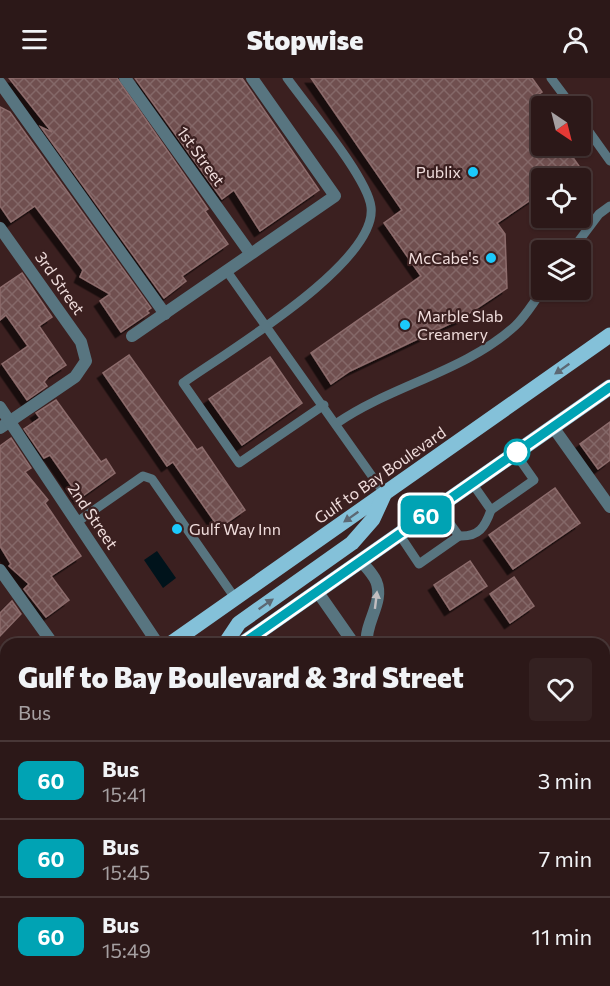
<!DOCTYPE html>
<html lang="en">
<head>
<meta charset="utf-8">
<style>
	:root { --surface:#2c1818; --page:#342121; --text:#f1f3f6; --muted:#a6a0a2; --line:#483737 }
	body { margin:0; font-family:Commissioner,sans-serif; background:var(--page); color:var(--text); height:100vh; display:flex; flex-direction:column; font-size:22px; white-space:nowrap }
	* { box-sizing:border-box; margin:0 }
	p { font-size:20px; color:var(--muted) }
	.icon { flex:none; width:33px; height:33px; fill:none; stroke:currentColor; stroke-width:2; stroke-linecap:round; stroke-linejoin:round }
	.map { position:relative; flex:1; overflow:hidden }
	.panel { position:absolute; left:0px; top:560px; width:610px; height:350px; display:flex; flex-direction:column; background:var(--surface); border-radius:18px 18px 0 0; box-shadow:0 2px 4px #0004,0 0 0 2px var(--line) }
	.panel>* { flex:none }
	.badge { padding:0 12px; border-radius:9px; font-size:21px; line-height:39px }
	.needle { width:39px; rotate:145deg }
	.controls { position:absolute; left:531px; top:18px; display:grid; gap:12px }
	.controls a { display:grid; place-items:center; width:60px; height:60px; border-radius:6px; background:var(--surface); box-shadow:0 2px 4px #0004,0 0 0 2px var(--line); font-size:30px }
	.map>.badge { position:absolute; translate:-50% -50%; box-shadow:0 0 0 3px #fff }
	.round { display:grid; place-items:center; flex:none; width:63px; height:63px; border-radius:6px; background:var(--page) }
	.head { display:flex; align-items:center; justify-content:space-between; height:102px; padding:0 18px }
	h1 { font-size:28px; font-weight:800; line-height:45px }
	ul { padding:0; list-style:none }
	li { display:flex; align-items:center; gap:18px; height:78px; padding:0 18px; border-top:2px solid var(--line) }
	li div { flex:1 }
	li b { display:block; font-size:22px }
	li em { font-style:normal }
	li .badge { min-width:66px; font-weight:700; text-align:center }
	header { display:flex; justify-content:space-between; align-items:center; height:78px; padding:0 18px; background:var(--surface); font-size:27px; font-weight:800 }
	.map>svg:first-child { display:block }
	.water { fill:#00131b }
	.building { fill:url(#building-cross-hatch); stroke:#8d6c6c; stroke-width:1.5; filter:url(#shadow) }
	.lines { fill:none; stroke-linecap:round; stroke-linejoin:round }
	.lane { stroke:#587580; stroke-width:9 }
	.street { stroke:#587580; stroke-width:12 }
	.primary { stroke:#84c1d9; stroke-width:15 }
	.oneway { fill:#5c6873 }
	.oneway2 { fill:#c2bec0 }
	.line-casing { stroke:#fff; stroke-width:14 }
	.line { stroke:#00a3b4; stroke-width:9 }
	.poi-dot { fill:#1bc9fc; stroke:#3b2020; stroke-width:2 }
	.stop-dot { fill:#fff; stroke:#00a3b4; stroke-width:3 }
	.labels { text-anchor:middle; stroke-width:4.5; stroke-linejoin:round; paint-order:stroke }
	.street-label { font-size:16px; fill:#f0dddc; stroke:#3b2020 }
	.poi-label { font-size:16px; fill:#f0dddc; stroke:#3b2020; text-anchor:end }
</style>
</head>
<body>
<header><svg class="icon" aria-label="menu" viewBox="0 0 24 24"><path d="M4 6h16M4 12h16M4 18h16"/></svg>Stopwise<svg class="icon" aria-label="person" viewBox="0 0 24 24"><circle cx="12" cy="8" r="4"/><path d="M4 21q1-7 8-7t8 7"/></svg></header>
<div class="map">
<svg width="610" height="908" viewBox="0 0 610 908">
	<defs>
		<pattern id="building-cross-hatch" width="8" height="8" patternUnits="userSpaceOnUse" patternTransform="scale(1.5)"><rect width="8" height="8" fill="#6f4f4f"/><path d="M0 0l8 8M0 8l8-8" fill="none" stroke="#846868"/></pattern>
		<filter id="shadow"><feDropShadow dx="-5.5" dy="5.5" stdDeviation="0" flood-color="#0009"/></filter>
	</defs>
	<rect width="100%" height="100%" fill="#3b2020"/>
	<path class="water" d="M157 473 176 500 163 510 144 482Z"/>
	<g class="building">
		<path d="M9 0H117L208 131 205 133 228 166 182 198 186 203 164 220 41 49 52 54Z"/>
		<path d="M135 0H242L319 112 260 153 234 112 222 121Z"/>
		<path d="M311 0H532L542 14 532 21 542 34V68H565L579 88 562 100H542V114L497 145 505 156 507 210 462 240 350 293 331 306 311 275 421 198 384 145 402 132Z"/>
		<path d="M0 29 10 34 151 230 147 233 149 235 121 254 100 223 110 216 80 199 83 192 35 128 11 144 0 128Z"/>
		<path d="M22 195 52 239 39 248 66 287 48 299 44 304 47 308 27 322 2 286 28 268 6 237 0 242V210Z"/>
		<path d="M129 277 197 372 202 369 245 432 219 450 173 384 167 388 103 295Z"/>
		<path d="M270 279 302 325 242 367 209 321Z"/>
		<path d="M56 322 101 384 106 381 115 395 80 420 50 377 44 380 24 351 40 340 36 335Z"/>
		<path d="M610 344V382L598 391 580 366Z"/>
		<path d="M11 360 31 390 25 394 48 422 45 425 81 478 51 498 69 522 46 539 24 511 29 506 9 488 11 486 0 468V368Z"/>
		<path d="M555 410 580 445 513 491 489 457Z"/>
		<path d="M470 483 487 508 450 532 434 507Z"/>
		<path d="M514 499 534 528 510 545 490 516Z"/>
		<path d="M12 523 21 536 0 558V535Z"/>
	</g>
	<g class="lines">
		<g class="lane">
			<path d="M287 0C307 28 368 100 371 129 378 185 225 275 183 305L239 385 324 327"/>
			<path d="M551 0 572 28"/>
			<path d="M580 41 610 83"/>
			<path d="M572 172 599 136 610 128"/>
			<path d="M226 192 384 415"/>
			<path d="M337 345C392 307 464 294 515 248 526 238 534 223 543 212"/>
			<path d="M472 405 491 432 534 402 515 375"/>
			<path d="M77 444 143 398 152 401 235 520"/>
			<path d="M399 456 419 486 459 458 438 429"/>
			<path d="M459 458C479 459 485 449 491 432"/>
			<path d="M40 903 41 908"/>
			<path d="M178 903 182 908"/>
			<path d="M306 903 309 908"/>
			<path d="M359 903 363 908"/>
			<path d="M228 908 230 903"/>
		</g>
		<g class="street">
			<path d="M125 0 250 175"/>
			<path d="M0 5 165 236"/>
			<path d="M0 150 81 264 86 283 75 299 0 350"/>
			<path d="M132 258 335 118 252 0"/>
			<path d="M0 329 158 566"/>
			<path d="M553 349 610 429"/>
			<path d="M361 483C366 489 373 496 376 503 385 524 364 545 367 566"/>
			<path d="M0 492 53 566"/>
			<path d="M317 513 354 566"/>
			<path d="M604 716 610 712"/>
			<path d="M0 780 6 788"/>
			<path d="M99 903 103 908"/>
			<path d="M442 903 445 908"/>
			<path d="M592 903 595 908"/>
			<path d="M381 908 388 903"/>
		</g>
		<g class="primary">
			<path d="M170 566 610 257"/>
			<path d="M225 566 239 545 352 465 373 441 384 417"/>
			<path d="M242 566 610 309"/>
			<path d="M0 685 6 680"/>
			<path d="M0 736 6 732"/>
		</g>
	</g>
	<defs><path id="oneway-solid" d="M-6-.8H1V-3.2L6.5 0L1 3.2V.8H-6Z" transform="scale(1.5)"/></defs>
	<g class="oneway">
		<use href="#oneway-solid" transform="translate(562 291) rotate(145)"/>
		<use href="#oneway-solid" transform="translate(351 439) rotate(145)"/>
		<use href="#oneway-solid" transform="translate(266 526) rotate(-35)"/>
	</g>
	<use class="oneway2" href="#oneway-solid" transform="translate(376 522) rotate(-83)"/>
	<g class="lines">
		<g class="line-casing">
			<path id="line" d="M242 566 610 309"/>
		</g>
		<use href="#line" class="line"/>
	</g>
	<g class="poi-dot">
		<circle cx="473" cy="94" r="6"/>
		<circle cx="491" cy="180" r="6"/>
		<circle cx="405" cy="247" r="6"/>
		<circle cx="177" cy="451" r="6"/>
	</g>
	<circle class="stop-dot" cx="517" cy="374" r="12"/>
	<g class="labels">
		<g class="street-label">
			<text transform="translate(201 78) rotate(54)" y="6">1st Street</text>
			<text transform="translate(60 205) rotate(55)" y="6">3rd Street</text>
			<text transform="translate(380 397) rotate(-35)" y="6">Gulf to Bay Boulevard</text>
			<text transform="translate(93 438) rotate(56)" y="6">2nd Street</text>
		</g>
		<g class="poi-label">
			<text x="461" y="100">Publix</text>
			<text x="479" y="186">McCabe's</text>
			<text x="417" y="244" text-anchor="start">Marble Slab<tspan x="417" dy="18">Creamery</tspan></text>
			<text x="189" y="457" text-anchor="start">Gulf Way Inn</text>
		</g>
	</g>
</svg>
<div class="controls">
<a><svg class="needle" viewBox="-14 -14 28 28"><path d="M0-13l5 13h-10z" fill="#e53935"/><path d="M0 13l5-13h-10z" fill="#a6a0a2"/></svg></a>
<a><svg class="icon" aria-label="locate" viewBox="0 0 24 24"><circle cx="12" cy="12" r="6"/><path d="M12 2v4M12 18v4M2 12h4M18 12h4"/></svg></a>
<a><svg class="icon" aria-label="layers" viewBox="0 0 24 24"><path d="M12 4l9 5-9 5-9-5zM3 14l9 5 9-5"/></svg></a>
</div>
<b class="badge" style="left:426px;top:437px;background:#00a3b4;color:#fff">60</b>
<section class="panel">
<div class="head"><div><h1>Gulf to Bay Boulevard &amp; 3rd Street</h1><p>Bus</p></div><a class="round"><svg class="icon" aria-label="heart" viewBox="0 0 24 24"><path d="M12 20l-8-8c-3-5 5-10 8-4 3-6 11-1 8 4z"/></svg></a></div>
<ul>
<li><span class="badge" style="background:#00a3b4;color:#fff">60</span><div><b>Bus</b><p>15:41</p></div><em>3 min</em></li>
<li><span class="badge" style="background:#00a3b4;color:#fff">60</span><div><b>Bus</b><p>15:45</p></div><em>7 min</em></li>
<li><span class="badge" style="background:#00a3b4;color:#fff">60</span><div><b>Bus</b><p>15:49</p></div><em>11 min</em></li>
</ul>
</section>
</div>
</body>
</html>
